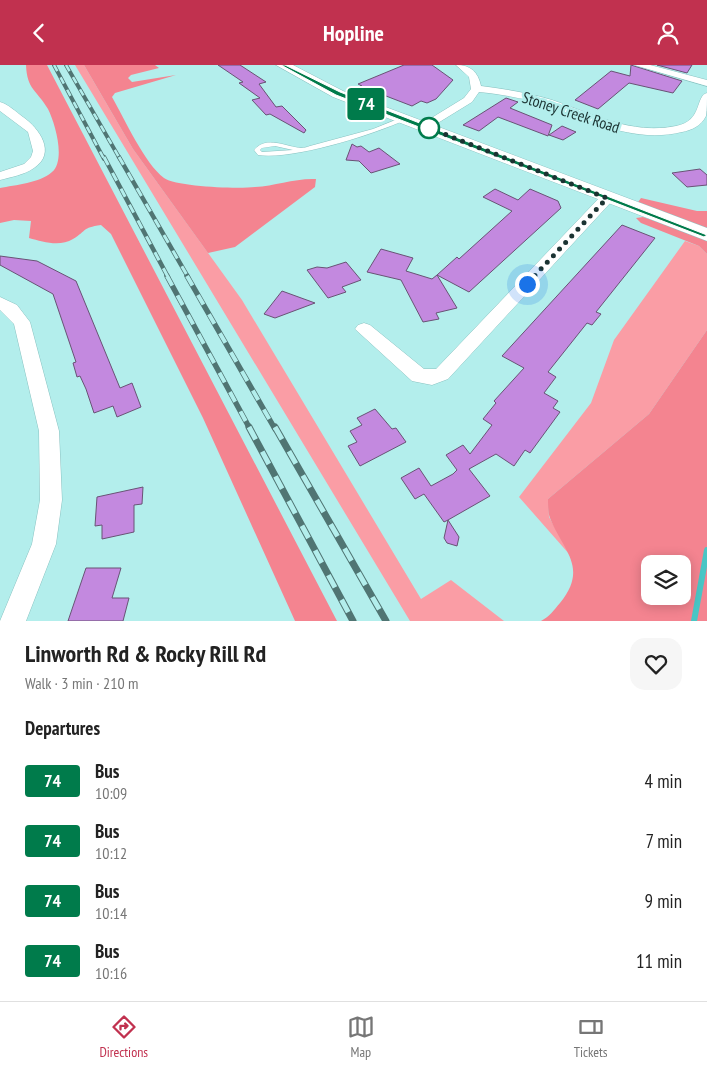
<!DOCTYPE html>
<html lang="en">
<head>
<meta charset="utf-8">
<style>
	:root { --surface:#fff; --page:#f6f6f6; --text:#222; --muted:#767676; --line:#e0e0e0; --accent:#c1314f }
	body { margin:0; font-family:"PT Sans Narrow",sans-serif; background:var(--page); color:var(--text); height:100vh; display:flex; flex-direction:column; font-size:19px; white-space:nowrap }
	* { box-sizing:border-box; margin:0 }
	p { font-size:16px; color:var(--muted) }
	.icon { flex:none; width:28px; height:28px; fill:none; stroke:currentColor; stroke-width:2; stroke-linecap:round; stroke-linejoin:round }
	.map { position:relative; height:556px; overflow:hidden }
	.details { display:flex; flex-direction:column; background:var(--surface); flex:1 }
	.details>* { flex:none }
	.badge { padding:0 10px; border-radius:4px; font-size:18px; line-height:32px }
	.tools { position:absolute; left:641px; top:490px; display:grid; gap:10px }
	.tools a { display:grid; place-items:center; width:50px; height:50px; border-radius:10px; background:var(--surface); box-shadow:0 2px 12px #0003; font-size:25px }
	.you { position:absolute; width:25px; height:25px; margin:-12px; border:4px solid #fff; border-radius:50%; background:#1a73e8; box-shadow:0 0 0 8px #1a73e833 }
	.map>.badge { position:absolute; translate:-50% -50%; box-shadow:0 0 0 2px #fff }
	h2 { padding:0 25px; font-size:19px; line-height:45px }
	.round { display:grid; place-items:center; flex:none; width:52px; height:52px; border-radius:15px; background:var(--page) }
	.headline { display:flex; align-items:center; justify-content:space-between; height:85px; padding:0 25px }
	h1 { font-size:24px; font-weight:700; line-height:38px }
	ul { padding:0; list-style:none }
	li { display:flex; align-items:center; gap:15px; height:60px; padding:0 25px }
	li div { flex:1 }
	li b { display:block; font-size:19px }
	li em { font-style:normal }
	li .badge { min-width:55px; font-weight:700; text-align:center }
	header { display:flex; justify-content:space-between; align-items:center; height:65px; padding:0 25px; background:var(--accent); color:#fff; font-size:22px; font-weight:700 }
	.menu { display:flex; justify-content:space-around; align-items:center; height:70px; border-top:1px solid var(--line); background:var(--surface); font-size:14px; color:var(--muted) }
	.menu a { display:grid; justify-items:center; gap:2px }
	.menu .active { color:var(--accent) }
	.map>svg:first-child { display:block }
	.green { fill:#fa9da5 }
	.forest { fill:#f48490; fill-rule:evenodd }
	.lines { fill:none; stroke-linecap:round; stroke-linejoin:round }
	.stream { stroke:#49c6c5; stroke-width:6 }
	.building { fill:#c389df; stroke:#695375 }
	.service-casing { stroke:#89c2c1; stroke-width:1 }
	.minor-casing { stroke:#89c2c1; stroke-width:1 }
	.secondary-casing { stroke:#89c2c1; stroke-width:1 }
	.service { fill:#fff; fill-rule:evenodd }
	.minor { fill:#fff; fill-rule:evenodd }
	.secondary { fill:#fff; fill-rule:evenodd }
	.rail-far3-casing { stroke:#507573; stroke-width:4 }
	.rail-far2-casing { stroke:#507573; stroke-width:4.5 }
	.rail-far1-casing { stroke:#507573; stroke-width:5.5 }
	.rail-casing { stroke:#507573; stroke-width:7 }
	.rail-far3 { stroke:#b3eeec; stroke-width:2.5; stroke-dasharray:7; stroke-linecap:butt }
	.rail-far2 { stroke:#b3eeec; stroke-width:3; stroke-dasharray:9; stroke-linecap:butt }
	.rail-far1 { stroke:#b3eeec; stroke-width:4; stroke-dasharray:11; stroke-linecap:butt }
	.rail { stroke:#b3eeec; stroke-width:5; stroke-dasharray:14; stroke-linecap:butt }
	.line { fill:#007b4b; stroke:#fff }
	.walk { stroke:#1b3332; stroke-width:5; stroke-dasharray:0 9 }
	.stop-dot { fill:#fff; stroke:#007b4b; stroke-width:2.5 }
	.labels { text-anchor:middle; stroke-width:5; stroke-linejoin:round; paint-order:stroke }
	.far-street-label { font-size:16px; fill:#1b3332; stroke:#b3eeec }
</style>
</head>
<body>
<header><svg class="icon" aria-label="back" viewBox="0 0 24 24"><path d="M15 5l-7 7 7 7"/></svg>Hopline<svg class="icon" aria-label="person" viewBox="0 0 24 24"><circle cx="12" cy="8" r="4"/><path d="M4 21q1-7 8-7t8 7"/></svg></header>
<div class="map">
<svg width="707" height="556" viewBox="0 0 707 556">
	<rect width="100%" height="100%" fill="#b3eeec"/>
	<g class="green">
		<path d="M75 0H84L133 84 242 235 421 534 451 515 504 556H410Z"/>
		<path d="M685 176 699 181 707 189V265L649 349 548 434 549 452 570 490 519 432 591 338 614 275Z"/>
	</g>
	<g class="forest">
		<path d="M26 0H47L337 556H295L203 353 111 169 101 160C81 163 88 165 73 174 60 182 43 177 29 173L31 156 14 155 0 158V123C15 120 40 118 52 107 66 95 55 58 48 44 37 25 27 25 26 0Z"/>
		<path d="M84 0H155L159 3 131 10 128 13 132 17 176 10 115 28 112 32C124 53 145 99 164 113 177 122 238 124 255 122 275 121 295 113 316 114L315 122 235 182 208 188 133 84Z"/>
		<path d="M641 133 697 146H707V165L636 140Z"/>
		<path d="M643 152 707 174V189L699 181 641 158 636 153Z"/>
		<path d="M707 265V556H541C549 552 554 545 560 538 589 502 563 486 550 453 548 448 548 440 548 434L649 349ZM650 499H682V531H650Z"/>
	</g>
	<g class="lines">
		<path class="stream" d="M694 556 707 485"/>
	</g>
	<g class="building">
		<path d="M218 0H240L266 17 259 19 276 42 282 41 306 65 304 68 270 49 266 50 252 35 260 33 239 18 243 17Z"/>
		<path d="M404 0H432L453 15 436 34 427 38 421 36 412 41 360 21H362L358 19Z"/>
		<path d="M631 0 682 16 673 28 629 18 598 44 575 35 611 6 630 11Z"/>
		<path d="M657 0H692L687 8Z"/>
		<path d="M506 33 518 37 510 43 552 60 548 71 498 52 479 66 463 60Z"/>
		<path d="M562 61 576 67 563 75 549 70Z"/>
		<path d="M352 79 357 82 361 81 369 87 379 83 400 99 371 108 359 96 346 95Z"/>
		<path d="M700 104 707 110V120L687 122 672 108Z"/>
		<path d="M495 124 518 135 530 124 558 136 561 143 469 227 437 210 457 192 459 194 512 146 483 132Z"/>
		<path d="M622 160 655 173 596 247 601 249 592 260 587 258 548 307 556 312 544 328 558 336 553 343 560 347 530 388 525 385 514 401 496 389 469 404 490 431 448 455 459 472 457 481 447 478 444 473 448 455 444 457 424 429 415 434 401 413 419 403 431 421 453 409 457 405 446 390 463 380 470 389 492 360 483 354 496 338 494 336 524 303 502 291Z"/>
		<path d="M381 184 413 193 406 206 432 214 437 210 457 243 436 248 439 254 423 257 401 215 367 207Z"/>
		<path d="M0 191 37 196 76 216 120 323 132 318 141 342 117 352 113 341 94 348 86 324 80 311 77 312 73 298 76 297 53 229 0 200Z"/>
		<path d="M346 197 361 215 342 222 346 227 328 233 307 205 317 202 327 203Z"/>
		<path d="M282 226 315 238 275 253 264 249Z"/>
		<path d="M375 344 392 364 396 363 406 377 360 401 348 381 357 377 350 366 362 360 357 353Z"/>
		<path d="M143 422 142 439 134 440V467L102 474V460L95 461 97 432Z"/>
		<path d="M86 503H121L112 533H129L123 556H68Z"/>
	</g>
	<g class="lines">
		<g class="service-casing">
			<path id="service" d="M403 52 405 53V55C372 70 293 95 258 90L254 85C267 70 286 82 301 83 304 83 307 82 310 81L373 64ZM275 81 293 85 262 87 260 85 262 83Z"/>
		</g>
		<g class="minor-casing">
			<g id="minor">
				<path d="M456 0C471 0 478 7 481 21 505 24 529 28 552 35 593 49 631 70 676 61 703 56 695 31 707 28 707 35 707 44 706 51 701 61 692 65 682 67 631 79 589 54 542 39 522 33 500 29 479 27L472 37 428 64H420V60L464 33 471 24 469 12Z"/>
				<path d="M634 0H650L707 15V21Z"/>
				<path d="M0 37C8 39 16 47 23 52 39 63 57 88 34 103 24 110 11 112 0 115V107L24 99 31 92 33 86 28 67 0 46Z"/>
				<path d="M607 129 614 133 612 136 448 314 432 320 412 316 355 264 358 260 364 258 370 260 424 304H436L602 130Z"/>
				<path d="M0 232 17 240 30 257 59 366 62 435 56 479 26 556H0L32 479 40 435 39 366 14 259 0 245Z"/>
			</g>
		</g>
		<g class="secondary-casing">
			<path id="secondary" d="M276 0H293L343 26 707 163V176L333 32Z"/>
		</g>
		<use href="#service" class="service"/>
		<use href="#minor" class="minor"/>
		<use href="#secondary" class="secondary"/>
		<g class="rail-far3-casing">
			<g id="rail-far3">
				<path d="M54 0 104 94"/>
				<path d="M66 0 120 94"/>
			</g>
		</g>
		<g class="rail-far2-casing">
			<g id="rail-far2">
				<path d="M104 92 168 212"/>
				<path d="M119 92 188 212"/>
			</g>
		</g>
		<g class="rail-far1-casing">
			<g id="rail-far1">
				<path d="M167 211 250 364"/>
				<path d="M187 211 275 364"/>
			</g>
		</g>
		<g class="rail-casing">
			<g id="rail">
				<path d="M249 362 353 556"/>
				<path d="M275 362 386 556"/>
			</g>
		</g>
		<use href="#rail-far3" class="rail-far3"/>
		<use href="#rail-far2" class="rail-far2"/>
		<use href="#rail-far1" class="rail-far1"/>
		<use href="#rail" class="rail"/>
	</g>
	<path class="line" d="M281 0H285L340 27 707 170 704 172 336 30Z"/>
	<g class="lines">
		<path class="walk" d="M429 63 607 133 527 219"/>
	</g>
	<circle class="stop-dot" cx="429" cy="63" r="10"/>
	<g class="labels">
		<g class="far-street-label">
			<text transform="translate(571 47) rotate(18)" y="6">Stoney Creek Road</text>
		</g>
	</g>
</svg>
<div class="tools">
<a><svg class="icon" aria-label="layers" viewBox="0 0 24 24"><path d="M12 4l9 5-9 5-9-5zM3 14l9 5 9-5"/></svg></a>
</div>
<div class="you" style="left:527px;top:219px"></div>
<b class="badge" style="left:366px;top:39px;background:#007b4b;color:#fff">74</b>
</div>
<section class="details">
<div class="headline"><div><h1>Linworth Rd &amp; Rocky Rill Rd</h1><p>Walk · 3 min · 210 m</p></div><a class="round"><svg class="icon" aria-label="heart" viewBox="0 0 24 24"><path d="M12 20l-8-8c-3-5 5-10 8-4 3-6 11-1 8 4z"/></svg></a></div>
<h2>Departures</h2>
<ul>
<li><span class="badge" style="background:#007b4b;color:#fff">74</span><div><b>Bus</b><p>10:09</p></div><em>4 min</em></li>
<li><span class="badge" style="background:#007b4b;color:#fff">74</span><div><b>Bus</b><p>10:12</p></div><em>7 min</em></li>
<li><span class="badge" style="background:#007b4b;color:#fff">74</span><div><b>Bus</b><p>10:14</p></div><em>9 min</em></li>
<li><span class="badge" style="background:#007b4b;color:#fff">74</span><div><b>Bus</b><p>10:16</p></div><em>11 min</em></li>
</ul>
</section>
<nav class="menu">
<a class="active"><svg class="icon" aria-label="directions" viewBox="0 0 24 24"><path d="M12 3l9 9-9 9-9-9zM9 14v-3h6M13 9l2 2-2 2"/></svg>Directions</a>
<a><svg class="icon" aria-label="map" viewBox="0 0 24 24"><path d="M3 6l6-2 6 2 6-2v14l-6 2-6-2-6 2zM9 4v14M15 6v14"/></svg>Map</a>
<a><svg class="icon" aria-label="tickets" viewBox="0 0 24 24"><path d="M3 7h18v10H3zM15 7v10"/></svg>Tickets</a>
</nav>
</body>
</html>
